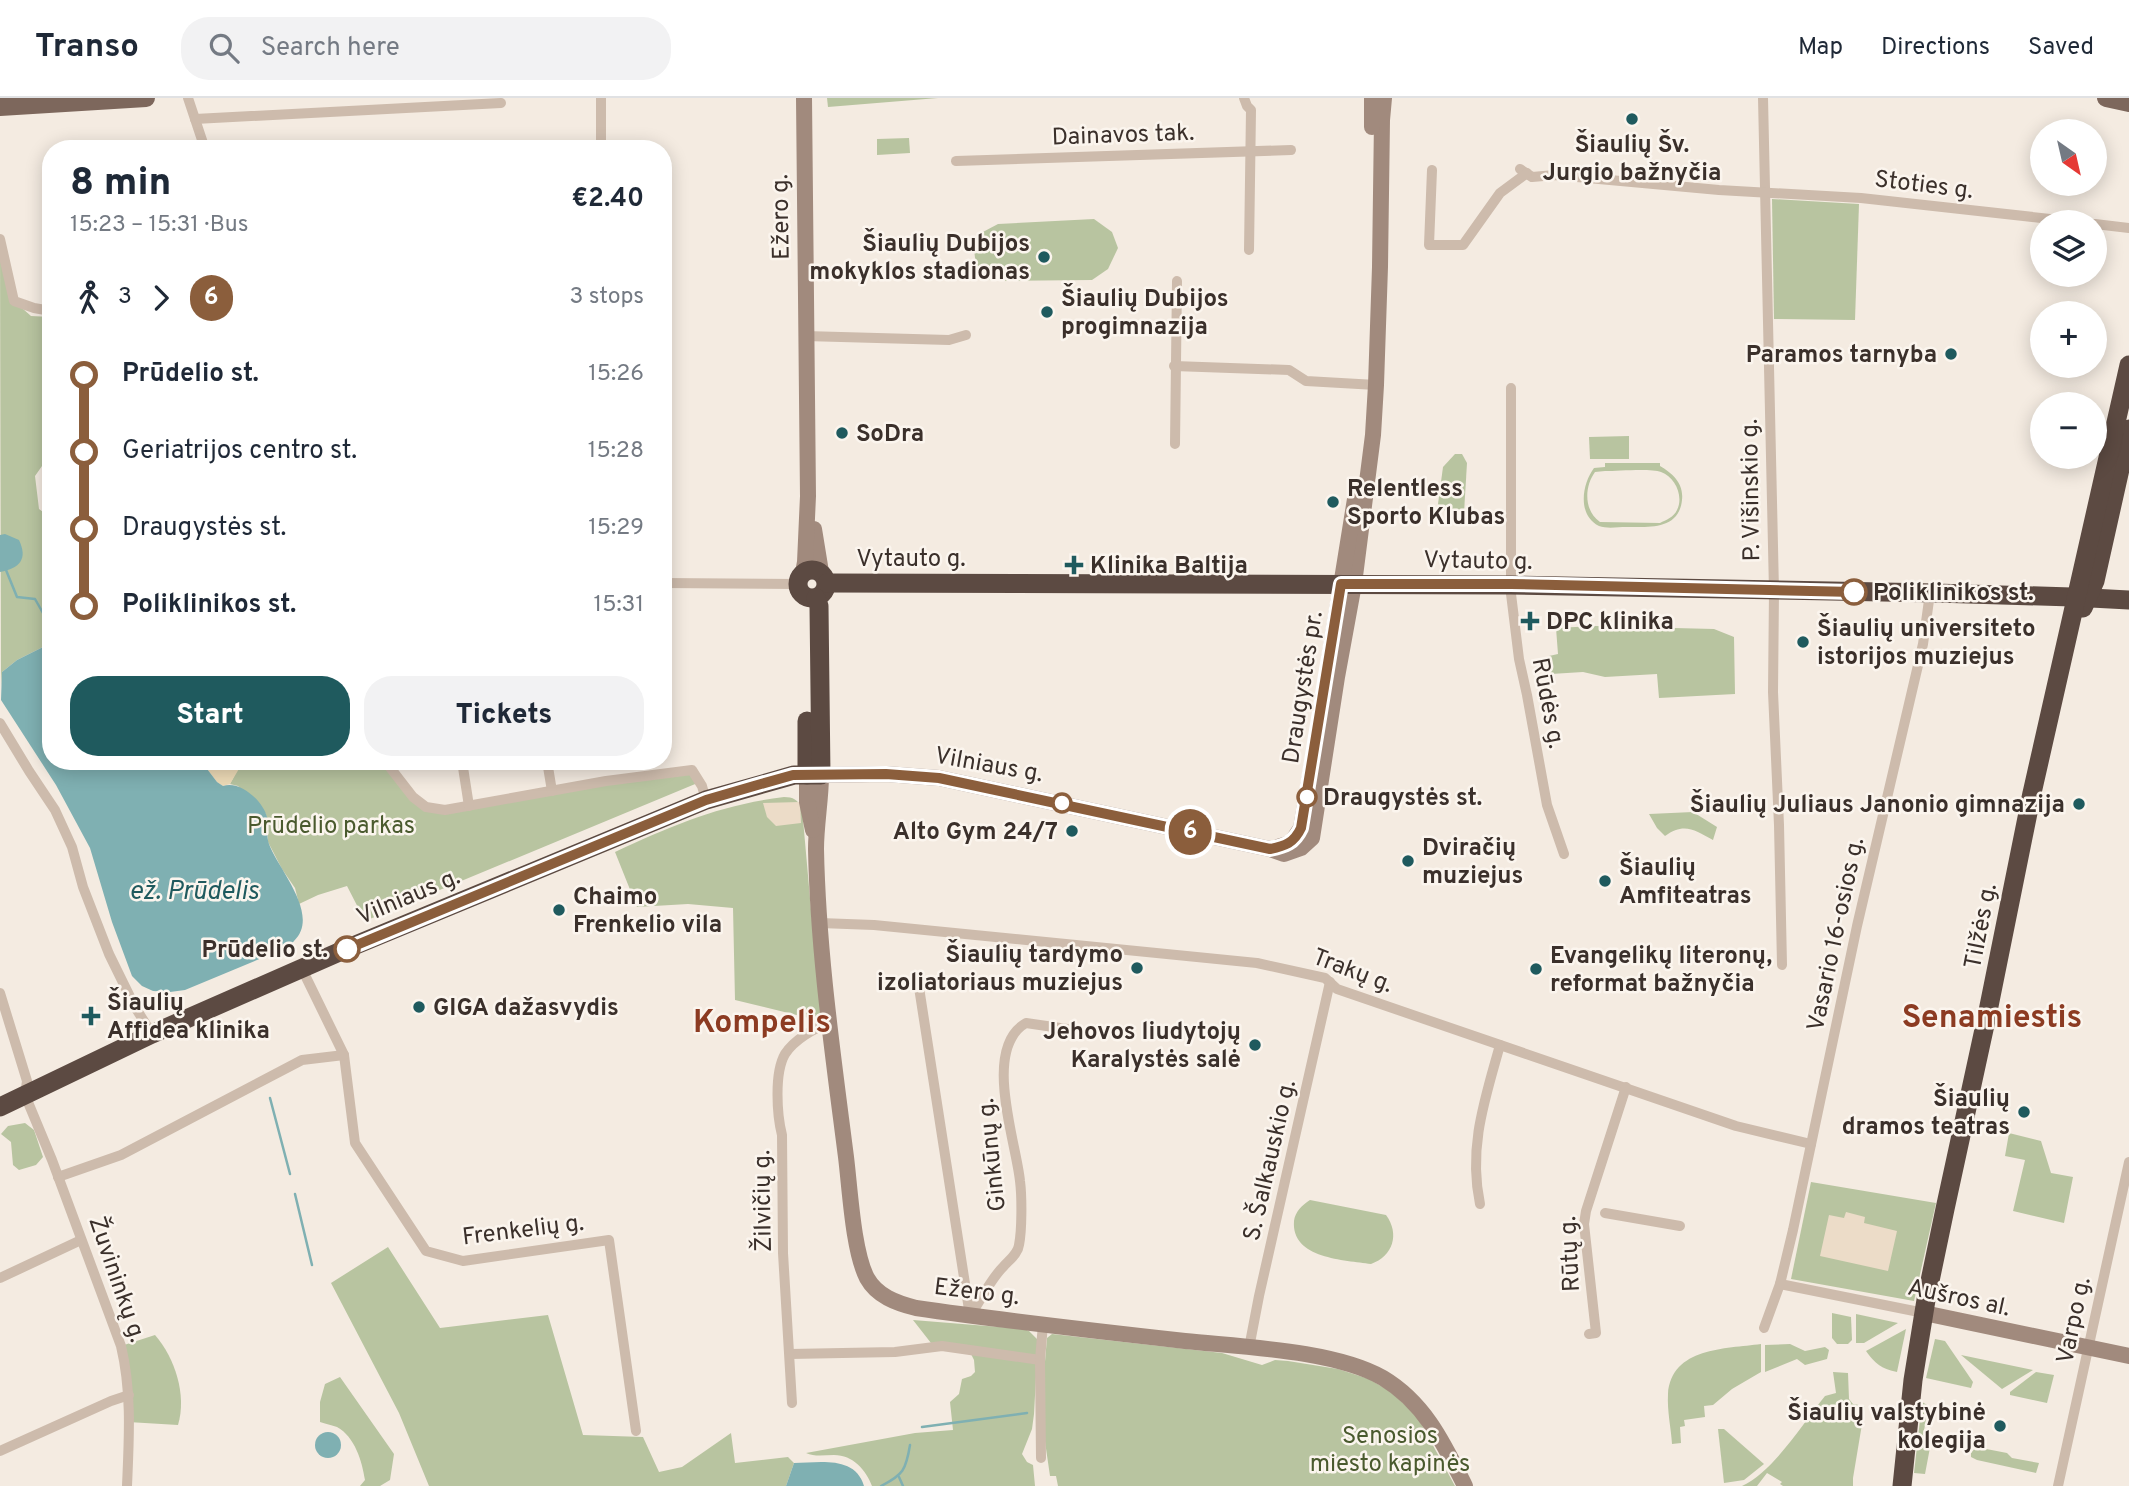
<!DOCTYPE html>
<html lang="en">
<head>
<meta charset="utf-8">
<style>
	:root { --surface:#fff; --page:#f2f2f3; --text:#1f2937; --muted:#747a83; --line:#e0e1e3; --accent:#1f5a5e }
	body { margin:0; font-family:Overpass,sans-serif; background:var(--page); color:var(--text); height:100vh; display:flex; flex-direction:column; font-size:26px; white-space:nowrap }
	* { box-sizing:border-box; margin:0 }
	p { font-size:23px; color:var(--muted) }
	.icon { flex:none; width:38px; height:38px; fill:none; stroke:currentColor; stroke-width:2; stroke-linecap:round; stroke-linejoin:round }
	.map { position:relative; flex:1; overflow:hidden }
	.details { position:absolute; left:42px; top:42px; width:630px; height:630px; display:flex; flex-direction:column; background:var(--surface); border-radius:28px; box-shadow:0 4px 18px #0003 }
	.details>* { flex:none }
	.badge { padding:0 14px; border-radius:23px; font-size:24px; line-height:46px }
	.needle { width:46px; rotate:146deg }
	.buttons { position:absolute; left:2030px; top:21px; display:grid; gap:14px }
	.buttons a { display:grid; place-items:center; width:77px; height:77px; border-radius:50%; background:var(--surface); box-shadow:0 4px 18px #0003; font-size:35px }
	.map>.badge { position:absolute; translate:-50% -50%; box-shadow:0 0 0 4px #fff }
	.legs { display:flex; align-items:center; gap:10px; height:77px; padding:0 28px; font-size:23px }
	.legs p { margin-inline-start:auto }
	.headline { display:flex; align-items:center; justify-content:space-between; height:119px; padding:0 28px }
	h1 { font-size:38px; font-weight:800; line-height:52px }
	.cta { display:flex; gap:14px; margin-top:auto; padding:14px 28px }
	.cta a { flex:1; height:80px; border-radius:28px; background:var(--accent); color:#fff; font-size:28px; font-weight:800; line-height:80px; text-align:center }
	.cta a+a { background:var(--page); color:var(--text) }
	ul { padding:0 28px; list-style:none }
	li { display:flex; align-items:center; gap:24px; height:77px; font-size:26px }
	li i { display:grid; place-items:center; width:10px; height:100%; margin:0 9px; background:currentColor }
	li i::after { content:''; width:18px; height:18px; margin:-9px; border:5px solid; border-radius:50%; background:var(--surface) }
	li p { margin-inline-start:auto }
	li:first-child i { background:linear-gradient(#0000 50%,currentColor 0) }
	li:last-child i { background:linear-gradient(currentColor 50%,#0000 0) }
	header { display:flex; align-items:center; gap:42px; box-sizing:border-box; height:98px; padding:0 35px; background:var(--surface); border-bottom:2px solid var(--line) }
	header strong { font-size:33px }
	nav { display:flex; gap:38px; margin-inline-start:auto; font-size:24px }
	.search { width:490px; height:63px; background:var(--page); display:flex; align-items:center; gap:18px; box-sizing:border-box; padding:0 24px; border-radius:28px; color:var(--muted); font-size:26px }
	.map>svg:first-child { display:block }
	.green { fill:#b8c4a0; fill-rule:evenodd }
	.sand { fill:#efdcb8 }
	.plaza { fill:#ecdcc8 }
	.water { fill:#7fb0b2 }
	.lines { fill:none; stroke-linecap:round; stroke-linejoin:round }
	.stream { stroke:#7fb0b2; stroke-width:2.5 }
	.street { stroke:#cdbbac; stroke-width:10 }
	.secondary { stroke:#a18a7d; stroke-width:16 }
	.primary { stroke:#7d675c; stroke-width:18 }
	.highway { stroke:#5c4a42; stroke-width:19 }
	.line-1-casing { stroke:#fff; stroke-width:16 }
	.line-1 { stroke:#8b5e3c; stroke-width:10 }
	.poi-dot { fill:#1f5a5e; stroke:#fbf5ee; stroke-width:2.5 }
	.stop-1-dot { fill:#fff; stroke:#8b5e3c; stroke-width:3.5 }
	.labels { text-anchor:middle; stroke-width:5; stroke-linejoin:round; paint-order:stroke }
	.street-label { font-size:24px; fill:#3b302b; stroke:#fbf5ee }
	.poi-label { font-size:24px; font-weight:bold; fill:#3b302b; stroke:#fbf5ee; text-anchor:start }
	.stop-label { font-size:24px; font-weight:bold; fill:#3b302b; stroke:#fbf5ee; text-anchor:start }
	.park-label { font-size:24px; fill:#4a5a2e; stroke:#fbf5ee }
	.water-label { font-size:26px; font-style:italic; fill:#1f5a5e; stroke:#fbf5ee }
	.district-label { font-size:32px; font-weight:bold; fill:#8c3b22; stroke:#fbf5ee }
</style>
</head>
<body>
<header>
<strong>Transo</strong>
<div class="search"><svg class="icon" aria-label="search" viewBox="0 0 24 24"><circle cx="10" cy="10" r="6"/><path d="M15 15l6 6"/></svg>Search here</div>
<nav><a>Map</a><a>Directions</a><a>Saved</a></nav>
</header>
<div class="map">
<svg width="2129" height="1388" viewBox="0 0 2129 1388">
	<rect width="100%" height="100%" fill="#f4ebe1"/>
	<g class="green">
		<path d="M827 0H938L828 9Z"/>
		<path d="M909 40 910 55 877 57V41Z"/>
		<path d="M1772 101 1859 106 1855 222 1774 221Z"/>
		<path d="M1094 121 1112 134 1118 150 1108 171 1092 182 991 183 976 168 974 151 981 135 998 126Z"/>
		<path d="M0 141 14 203 31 218 51 219V369L42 368 35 378 39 411 51 420V545L17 562 2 574 1 589Z"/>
		<path d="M1629 338V361H1590L1589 339Z"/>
		<path d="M1455 356H1462L1467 365 1464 415 1459 418 1445 413 1438 406 1443 369Z"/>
		<path d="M1605 365H1660V368C1672 375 1684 385 1682 402 1679 432 1649 429 1626 429 1618 429 1607 431 1599 428 1577 417 1582 386 1594 370L1605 369ZM1605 373C1618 373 1651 370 1661 374 1675 379 1684 398 1677 412 1674 419 1666 422 1660 425L1600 424C1584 413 1584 389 1595 374Z"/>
		<path d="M1595 528 1714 531 1734 539 1735 596 1659 600 1657 576 1605 579 1583 574 1551 576 1549 558 1558 556 1556 530Z"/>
		<path d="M242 663H385L413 699 445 712 692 672 700 684 365 823 347 788 318 797 299 806 295 790 282 771 268 744 266 716 238 688 230 686Z"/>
		<path d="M784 699C793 699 798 702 802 710L813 834 825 924 735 902 733 810 688 806 637 809 615 754C673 727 720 707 784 699Z"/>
		<path d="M1693 714 1717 729 1713 742C1695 732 1684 724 1665 738L1657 730 1649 716Z"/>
		<path d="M25 1025 34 1032 43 1059 36 1067 19 1072 13 1067 11 1044 1 1036 8 1028Z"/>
		<path d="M2009 1035 2041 1043 2051 1075 2073 1079 2064 1125 2013 1113 2025 1062 2005 1058Z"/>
		<path d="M1811 1084 1936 1105 1914 1203 1791 1181Z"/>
		<path d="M1310 1102 1386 1117C1400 1136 1393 1158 1371 1166 1345 1162 1291 1161 1294 1123 1295 1114 1302 1107 1310 1102Z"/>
		<path d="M388 1149 440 1230 548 1217 583 1337 643 1339 659 1374 682 1369 731 1335 735 1365 788 1359 794 1365 786 1388H429L399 1315 331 1185Z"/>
		<path d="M1832 1215 1851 1219 1852 1242 1848 1246H1837L1832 1240Z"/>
		<path d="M1856 1216 1898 1225 1864 1245H1856Z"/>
		<path d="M913 1222 1024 1231 1029 1233 1038 1242 1034 1316 1032 1331 1022 1356 1027 1364 1033 1367 1035 1388H872C866 1372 853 1357 834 1357 824 1357 815 1359 806 1355L915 1335 953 1332 950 1304 959 1296 962 1281 971 1278 975 1274 974 1262 970 1254 931 1245Z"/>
		<path d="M1906 1231 1897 1274C1882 1271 1875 1266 1866 1253Z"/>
		<path d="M1052 1236 1222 1255 1262 1267 1275 1262 1288 1263 1338 1271 1369 1281 1391 1294 1417 1318 1455 1388H1058L1056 1378H1050L1042 1323 1044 1275 1047 1240Z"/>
		<path d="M155 1237C175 1260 187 1297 178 1327L128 1324 121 1248Z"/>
		<path d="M1935 1241 1945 1243 1973 1284 1971 1290 1926 1280Z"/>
		<path d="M1761 1246V1274L1732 1291 1713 1307 1704 1308 1705 1319 1684 1322 1685 1328 1680 1329 1681 1345 1672 1346C1671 1330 1667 1313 1668 1296 1672 1249 1725 1251 1761 1246Z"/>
		<path d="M1790 1246 1805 1253 1825 1249 1829 1252 1827 1261 1805 1267 1797 1261 1765 1274V1247Z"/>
		<path d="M1961 1257 2033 1272 2002 1291Z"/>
		<path d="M1833 1274 1848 1275 1849 1301 1853 1306 1865 1308 1853 1380V1388H1783L1780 1386 1782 1384 1767 1375 1757 1388H1742C1774 1373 1803 1325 1825 1298L1836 1295Z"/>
		<path d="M2036 1274 2054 1277 2047 1305 2010 1297V1294Z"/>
		<path d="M340 1279 394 1356 390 1382 380 1388H360L365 1382C362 1363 355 1339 337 1329 332 1327 325 1326 320 1324V1304L325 1286Z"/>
		<path d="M1922 1304 1929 1308 1923 1337 1932 1339 1925 1376 1914 1375Z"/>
		<path d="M1718 1331H1724L1764 1366 1744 1382 1724 1385Z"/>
		<path d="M1976 1349 2007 1355 2012 1360 2039 1365 2036 1375 1977 1362 1971 1359V1355Z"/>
	</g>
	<path class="sand" d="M201 663H242L243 664 230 686 223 688 217 684Z"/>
	<g class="plaza">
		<path d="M800 704 801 725 776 728 767 719 763 705Z"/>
		<path d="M1846 1114 1865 1119 1864 1125 1897 1133 1888 1173 1820 1158 1829 1117 1844 1120Z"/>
	</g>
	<g class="water">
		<path d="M5 436 19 442C28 461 20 470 0 474V437Z"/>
		<path d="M51 545V663H201L217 684 223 688C240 682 263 703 267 719 268 728 266 738 269 746 278 771 321 817 294 843 291 847 285 849 281 852L185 892 170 894 153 893 142 888 132 878 112 824 90 750 56 687 1 602 2 574 17 562Z"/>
		<circle cx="328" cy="1347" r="13"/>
		<path d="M794 1365C818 1365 855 1357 864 1388H786Z"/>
	</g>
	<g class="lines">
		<g class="stream">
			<path d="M6 472 17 499 35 501 51 529"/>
			<path d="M270 1000 290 1076"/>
			<path d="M295 1096 312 1167"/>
			<path d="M922 1329 1027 1315"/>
			<path d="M899 1379 903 1388"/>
			<path d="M881 1388C903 1377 906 1372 910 1347"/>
		</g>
		<g class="street">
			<path d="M188 0 205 51"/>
			<path d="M601 0V51"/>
			<path d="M1244 0 1247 8 1251 12 1249 152"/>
			<path d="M1763 0 1774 493 1773 594 1779 727 1782 867"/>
			<path d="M195 21 501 5"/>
			<path d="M956 63 1291 52"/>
			<path d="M1520 71 1532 79 1555 77 1719 92 1861 100 2078 124"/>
			<path d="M1432 72 1429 147H1463L1500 95 1527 75"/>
			<path d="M2095 126 2129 130"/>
			<path d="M0 141 14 203 34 210 51 213"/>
			<path d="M805 238 949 242 966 237"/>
			<path d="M1174 268 1289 272 1306 283 1376 287"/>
			<path d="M1511 290V496L1519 561 1527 597 1547 707 1564 756"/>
			<path d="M1175 346 1177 183"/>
			<path d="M663 485 798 486"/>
			<path d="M0 625 29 673 55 712 72 749 83 789 109 856 135 909 152 936"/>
			<path d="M385 663 413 699 426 709 445 712 606 683 692 672 702 688 706 702"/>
			<path d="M462 663 469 708"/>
			<path d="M547 663 552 693"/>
			<path d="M820 825 874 827 1257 865 1325 880 1337 891 1736 1028 1811 1046"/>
			<path d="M302 871 344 957 355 1045 426 1153 463 1163 609 1142 636 1333"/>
			<path d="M918 883 970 1218"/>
			<path d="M0 895 27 983 25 997 52 1062 121 1248C132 1294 129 1341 127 1388"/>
			<path d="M58 1079 121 1057 302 962 344 957"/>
			<path d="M1480 1106C1468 1049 1485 1001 1500 947"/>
			<path d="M1605 1115 1680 1128"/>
			<path d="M0 1180 81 1142"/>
			<path d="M1780 1186 1924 1215"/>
			<path d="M970 1218C981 1202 990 1182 1003 1169 1009 1162 1018 1156 1019 1147 1022 1132 1022 1099 1020 1083 1016 1043 982 950 1026 925L1067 931"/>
			<path d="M1764 1230 1780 1186 1793 1132 1857 828 1923 546 1930 495"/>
			<path d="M1589 1236 1596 1235 1584 1126 1586 1113 1626 989"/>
			<path d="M1249 1250 1259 1198 1330 884"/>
			<path d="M790 1256 895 1254 942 1248 1040 1262"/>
			<path d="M792 1305 783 1155 782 1037C777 1017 774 975 785 956 794 942 814 930 830 925"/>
			<path d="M0 1353 111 1303 129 1297"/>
			<path d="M1041 1360 1040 1262 1043 1226"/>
			<path d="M2058 1388 2129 1064"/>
		</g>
		<g class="secondary">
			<path d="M1384 0 1382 22 1380 169 1376 287 1373 337 1354 486 1337 579 1312 740 1301 750 1284 756 1270 751 939 680 886 676 821 677C821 701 816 727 816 751 818 854 833 957 846 1059 850 1091 853 1153 867 1180 877 1198 896 1205 916 1210 1005 1223 1095 1233 1185 1243 1241 1249 1334 1252 1383 1280 1425 1305 1444 1346 1465 1388"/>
			<path d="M1372 29V0"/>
			<path d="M814 431 821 474"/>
			<path d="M803 475 805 464 808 398 804 0"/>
			<path d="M1329 562 1355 401"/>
			<path d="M807 677V704L813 732"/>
			<path d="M1278 749 1291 745 1301 730 1318 632"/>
			<path d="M1924 1215 2129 1258"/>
		</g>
		<g class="primary">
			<path d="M2106 0 2129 5"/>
			<path d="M0 9 146 0"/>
		</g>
		<g class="highway">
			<circle cx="812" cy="486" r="14"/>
			<path d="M827 485 1511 487 1935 495 2072 499 2129 502"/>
			<path d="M2083 510 2095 483 2129 331"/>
			<path d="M807 677V623"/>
			<path d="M0 1009 152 936 346 851 706 702 794 677H821L819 508 816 500"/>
			<path d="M1902 1388 1913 1282 1926 1202 1945 1111 1988 913 2032 695 2129 267"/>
		</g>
	</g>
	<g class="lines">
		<g class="line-1-casing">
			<path id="line-1" d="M347 851 706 702 754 688 793 677 886 676 939 680 1270 751C1285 748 1294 745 1301 730L1341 486H1511L1854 494"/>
		</g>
		<use href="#line-1" class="line-1"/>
	</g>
	<g class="poi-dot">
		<circle cx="1632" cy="21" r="7"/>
		<circle cx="1044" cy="159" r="7"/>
		<circle cx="1047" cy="214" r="7"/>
		<circle cx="1951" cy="256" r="7"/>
		<circle cx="842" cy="335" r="7"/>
		<circle cx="1333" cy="404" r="7"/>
		<path d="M1070.5 456.5h7v7h7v7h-7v7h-7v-7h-7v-7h7z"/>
		<path d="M1526.5 512.5h7v7h7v7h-7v7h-7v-7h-7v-7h7z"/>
		<circle cx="1803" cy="544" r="7"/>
		<circle cx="2079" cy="706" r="7"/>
		<circle cx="1072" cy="733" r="7"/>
		<circle cx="1408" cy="763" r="7"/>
		<circle cx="1605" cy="783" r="7"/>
		<circle cx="559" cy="812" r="7"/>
		<circle cx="1137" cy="870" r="7"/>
		<circle cx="1536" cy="871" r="7"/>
		<circle cx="419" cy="909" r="7"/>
		<path d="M87.5 907.5h7v7h7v7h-7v7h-7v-7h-7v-7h7z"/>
		<circle cx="1255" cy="947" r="7"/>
		<circle cx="2024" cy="1014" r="7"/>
		<circle cx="2000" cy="1328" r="7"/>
	</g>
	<g class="stop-1-dot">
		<circle cx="1854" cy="494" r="12"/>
		<circle cx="1307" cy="699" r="9"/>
		<circle cx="1062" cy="705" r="9"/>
		<circle cx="347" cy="851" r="12"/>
	</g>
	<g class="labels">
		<g class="street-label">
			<text transform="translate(1123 36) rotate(-2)" y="8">Dainavos tak.</text>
			<text transform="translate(1924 86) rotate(7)" y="8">Stoties g.</text>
			<text transform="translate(780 119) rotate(-91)" y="8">Ežero g.</text>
			<text transform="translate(1750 392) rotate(-91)" y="8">P. Višinskio g.</text>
			<text x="911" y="468">Vytauto g.</text>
			<text transform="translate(1478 462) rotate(1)" y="8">Vytauto g.</text>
			<text transform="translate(1302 589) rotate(-81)" y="8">Draugystės pr.</text>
			<text transform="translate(1549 605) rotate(79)" y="8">Rūdės g.</text>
			<text transform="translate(989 666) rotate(10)" y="8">Vilniaus g.</text>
			<text transform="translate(408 798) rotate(-23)" y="8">Vilniaus g.</text>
			<text transform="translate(1980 828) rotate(-79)" y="8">Tilžės g.</text>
			<text transform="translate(1835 836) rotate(-78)" y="8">Vasario 16-osios g.</text>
			<text transform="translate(1353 872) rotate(21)" y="8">Trakų g.</text>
			<text transform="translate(991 1057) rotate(-96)" y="8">Ginkūnų g.</text>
			<text transform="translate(1269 1062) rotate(-77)" y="8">S. Šalkauskio g.</text>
			<text transform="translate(762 1103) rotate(-91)" y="8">Žilvičių g.</text>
			<text transform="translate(523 1131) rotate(-7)" y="8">Frenkelių g.</text>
			<text transform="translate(1569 1156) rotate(-93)" y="8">Rūtų g.</text>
			<text transform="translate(118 1181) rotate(71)" y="8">Žuvininkų g.</text>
			<text transform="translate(977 1193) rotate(7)" y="8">Ežero g.</text>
			<text transform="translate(1959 1199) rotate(12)" y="8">Aušros al.</text>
			<text transform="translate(2073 1222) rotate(-78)" y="8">Varpo g.</text>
		</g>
		<g class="poi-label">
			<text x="1632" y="54" text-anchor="middle">Šiaulių Šv.<tspan x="1632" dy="28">Jurgio bažnyčia</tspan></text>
			<text x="1030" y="153" text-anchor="end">Šiaulių Dubijos<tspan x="1030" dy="28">mokyklos stadionas</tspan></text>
			<text x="1061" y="208">Šiaulių Dubijos<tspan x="1061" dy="28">progimnazija</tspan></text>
			<text x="1937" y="264" text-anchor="end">Paramos tarnyba</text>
			<text x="856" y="343">SoDra</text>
			<text x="1347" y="398">Relentless<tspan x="1347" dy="28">Sporto Klubas</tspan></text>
			<text x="1090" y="475">Klinika Baltija</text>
			<text x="1546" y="531">DPC klinika</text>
			<text x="1817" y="538">Šiaulių universiteto<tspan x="1817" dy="28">istorijos muziejus</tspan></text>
			<text x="2065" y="714" text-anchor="end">Šiaulių Juliaus Janonio gimnazija</text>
			<text x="1058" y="741" text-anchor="end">Alto Gym 24/7</text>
			<text x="1422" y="757">Dviračių<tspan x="1422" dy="28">muziejus</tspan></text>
			<text x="1619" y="777">Šiaulių<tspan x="1619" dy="28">Amfiteatras</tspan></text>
			<text x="573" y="806">Chaimo<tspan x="573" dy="28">Frenkelio vila</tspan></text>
			<text x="1123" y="864" text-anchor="end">Šiaulių tardymo<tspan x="1123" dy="28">izoliatoriaus muziejus</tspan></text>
			<text x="1550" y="865">Evangelikų literonų,<tspan x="1550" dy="28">reformat bažnyčia</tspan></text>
			<text x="107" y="912">Šiaulių<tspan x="107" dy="28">Affidea klinika</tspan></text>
			<text x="433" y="917">GIGA dažasvydis</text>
			<text x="1241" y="941" text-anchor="end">Jehovos liudytojų<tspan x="1241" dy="28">Karalystės salė</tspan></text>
			<text x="2010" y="1008" text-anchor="end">Šiaulių<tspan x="2010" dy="28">dramos teatras</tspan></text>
			<text x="1986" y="1322" text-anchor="end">Šiaulių valstybinė<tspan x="1986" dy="28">kolegija</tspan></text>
		</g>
		<g class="stop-label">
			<text x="1873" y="502">Poliklinikos st.</text>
			<text x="1323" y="707">Draugystės st.</text>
			<text x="328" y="859" text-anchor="end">Prūdelio st.</text>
		</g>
		<g class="park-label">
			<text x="331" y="735">Prūdelio parkas</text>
			<text x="1390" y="1345">Senosios<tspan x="1390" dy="28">miesto kapinės</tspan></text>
		</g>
		<g class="water-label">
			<text x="194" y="801">ež. Prūdelis</text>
		</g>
		<g class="district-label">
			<text x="1992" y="929">Senamiestis</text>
			<text x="762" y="934">Kompelis</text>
		</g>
	</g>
</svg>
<div class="buttons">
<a><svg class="needle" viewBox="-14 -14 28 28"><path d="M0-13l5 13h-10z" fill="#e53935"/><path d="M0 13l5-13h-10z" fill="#747a83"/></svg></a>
<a><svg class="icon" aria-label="layers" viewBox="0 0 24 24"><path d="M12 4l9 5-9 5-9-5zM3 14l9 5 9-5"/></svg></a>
<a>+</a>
<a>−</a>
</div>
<b class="badge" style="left:1190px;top:734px;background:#8b5e3c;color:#fff">6</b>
<section class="details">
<div class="headline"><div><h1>8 min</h1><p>15:23 – 15:31 · Bus</p></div><b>€2.40</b></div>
<div class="legs"><svg class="icon" aria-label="walk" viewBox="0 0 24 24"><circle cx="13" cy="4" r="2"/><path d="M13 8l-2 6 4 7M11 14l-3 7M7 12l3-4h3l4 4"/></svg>3<svg class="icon" aria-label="forward" viewBox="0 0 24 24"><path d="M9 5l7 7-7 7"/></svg><b class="badge" style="background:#8b5e3c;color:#fff">6</b><p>3 stops</p></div>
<ul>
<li><i style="color:#8b5e3c"></i><b>Prūdelio st.</b><p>15:26</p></li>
<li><i style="color:#8b5e3c"></i><span>Geriatrijos centro st.</span><p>15:28</p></li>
<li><i style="color:#8b5e3c"></i><span>Draugystės st.</span><p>15:29</p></li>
<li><i style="color:#8b5e3c"></i><b>Poliklinikos st.</b><p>15:31</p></li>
</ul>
<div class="cta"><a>Start</a><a>Tickets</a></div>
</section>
</div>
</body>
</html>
